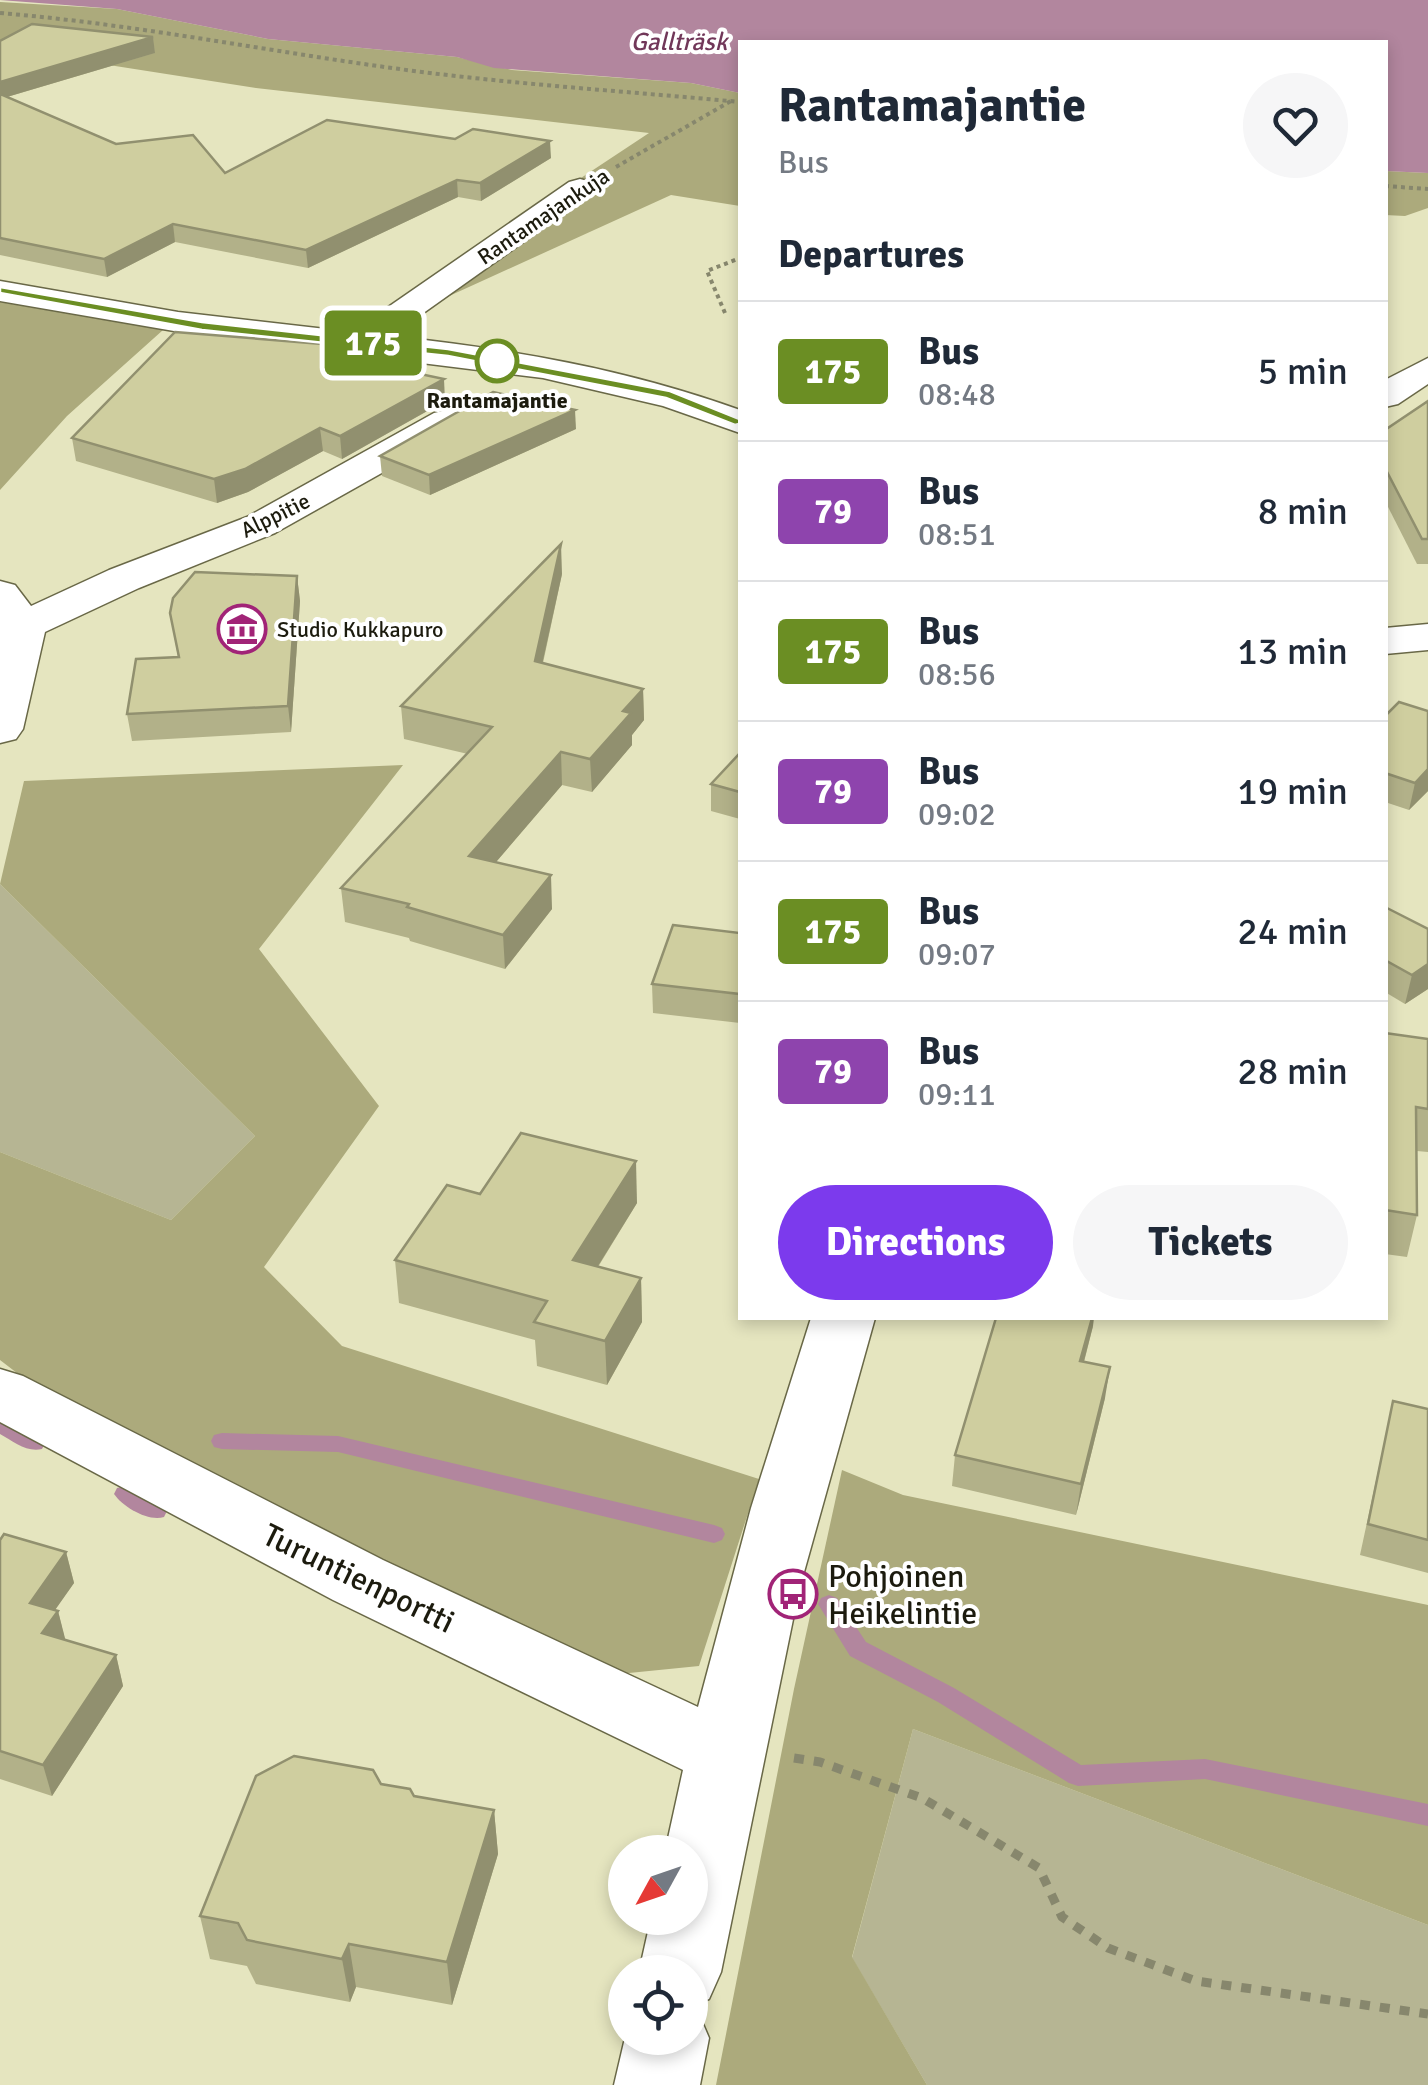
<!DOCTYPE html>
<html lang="en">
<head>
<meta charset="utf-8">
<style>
	:root { --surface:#fff; --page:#f6f6f7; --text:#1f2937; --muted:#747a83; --line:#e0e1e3; --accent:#7c3aed }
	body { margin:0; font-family:Signika,sans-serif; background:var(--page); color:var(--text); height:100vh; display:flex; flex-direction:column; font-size:38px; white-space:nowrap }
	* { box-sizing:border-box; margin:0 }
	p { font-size:32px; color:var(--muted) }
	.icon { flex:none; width:55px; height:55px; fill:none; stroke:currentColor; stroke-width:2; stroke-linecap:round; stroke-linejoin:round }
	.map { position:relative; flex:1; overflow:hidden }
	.sheet { position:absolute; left:738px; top:40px; width:650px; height:1280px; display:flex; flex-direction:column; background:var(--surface); border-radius:0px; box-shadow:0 5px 15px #0003 }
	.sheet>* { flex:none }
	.badge { padding:0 20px; border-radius:8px; font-size:35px; line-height:65px }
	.needle { width:65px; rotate:230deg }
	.tools { position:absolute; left:608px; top:1835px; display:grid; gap:20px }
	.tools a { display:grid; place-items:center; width:100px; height:100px; border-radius:50%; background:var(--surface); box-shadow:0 5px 15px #0003; font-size:50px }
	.map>.badge { position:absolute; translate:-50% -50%; box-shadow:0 0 0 5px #fff }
	h2 { padding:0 40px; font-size:38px; line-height:90px }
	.round { display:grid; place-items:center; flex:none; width:105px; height:105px; border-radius:52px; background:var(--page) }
	.head { display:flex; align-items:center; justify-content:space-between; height:170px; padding:0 40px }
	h1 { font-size:48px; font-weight:700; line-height:75px }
	.primary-button { display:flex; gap:20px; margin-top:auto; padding:20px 40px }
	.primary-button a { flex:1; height:115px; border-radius:60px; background:var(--accent); color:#fff; font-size:40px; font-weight:700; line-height:115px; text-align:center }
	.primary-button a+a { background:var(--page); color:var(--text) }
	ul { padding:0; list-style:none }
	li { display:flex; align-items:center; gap:30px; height:140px; padding:0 40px; border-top:2px solid var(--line) }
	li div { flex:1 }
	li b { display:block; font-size:38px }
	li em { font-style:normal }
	li .badge { min-width:110px; font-weight:700; text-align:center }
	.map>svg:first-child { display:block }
	.green { fill:#b6b593 }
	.forest { fill:#acaa7c }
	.water { fill:#b2869e }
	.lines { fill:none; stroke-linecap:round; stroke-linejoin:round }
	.stream { fill:#b2869e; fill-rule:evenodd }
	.street-casing { stroke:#696847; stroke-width:3 }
	.path-far1 { stroke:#87876d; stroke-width:4; stroke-dasharray:4 4; stroke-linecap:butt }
	.path { stroke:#87876d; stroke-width:9; stroke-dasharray:10 10; stroke-linecap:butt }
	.street { fill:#fff; fill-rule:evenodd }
	.wall { fill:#b2b189 }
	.shaded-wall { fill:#91906f }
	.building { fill:#cfce9f; stroke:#91906f; stroke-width:2.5 }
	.line { fill:#6b8e23; stroke:#fff; stroke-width:2.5 }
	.stop-dot { fill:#fff; stroke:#6b8e23; stroke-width:5 }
	.labels { text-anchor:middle; stroke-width:8; stroke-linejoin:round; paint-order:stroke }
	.far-street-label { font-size:22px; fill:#1c1b0e; stroke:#fff }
	.far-stop-label { font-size:22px; font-weight:bold; fill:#1c1b0e; stroke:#fff }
	.far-poi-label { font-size:22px; fill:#1c1b0e; stroke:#fff; text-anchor:start }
	.far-water-label { font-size:25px; font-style:italic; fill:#713759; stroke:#fff }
	.near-poi-label { font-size:32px; fill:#1c1b0e; stroke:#fff; text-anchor:start }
	.near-street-label { font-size:32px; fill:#1c1b0e; stroke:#fff }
</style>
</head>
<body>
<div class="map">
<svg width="1428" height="2085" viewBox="0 0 1428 2085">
	<rect width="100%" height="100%" fill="#e5e5bf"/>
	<g class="green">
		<path d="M0 884 255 1136 171 1220 0 1152Z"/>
		<path d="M913 1729 1428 1925V2085H927L852 1958Z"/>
	</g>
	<g class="forest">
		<path d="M0 2 117 9 268 39 457 57 512 70 691 83 740 93V206L671 195 436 302 401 297 649 133 256 88 0 48Z"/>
		<path d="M1385 171 1428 173V208L1405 216 1385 215Z"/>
		<path d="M0 302 163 330 67 416 0 490Z"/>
		<path d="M403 765 259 949 379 1106 264 1267 342 1346 759 1479 699 1666 619 1674 424 1585 30 1383 0 1360V1152L171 1220 255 1136 0 884 24 781Z"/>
		<path d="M842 1470 903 1495 1428 1605V1925L913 1729 852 1957 927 2085H716L794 1689Z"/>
	</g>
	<path class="water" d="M0 0H1428V173L1385 171V42H740V93L691 83 494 68 457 57 268 39 117 9Z"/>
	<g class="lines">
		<g class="stream">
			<path d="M0 1416 42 1437 45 1443 42 1449C27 1453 13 1441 0 1434Z"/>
			<path d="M222 1433 338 1436 714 1525 722 1528 725 1534 722 1540 714 1543 338 1452 222 1449 214 1447 211 1441 214 1435Z"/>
			<path d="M125 1486 164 1505 167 1511 164 1517C148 1522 123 1507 114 1494L117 1488Z"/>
			<path d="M829 1595 837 1598 866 1642 954 1688 1081 1765 1205 1759 1428 1804V1826L1205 1779 1078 1786 1069 1783 938 1702 850 1656 818 1604 821 1598Z"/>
		</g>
		<g class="street-casing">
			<g id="street">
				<path d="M580 179 591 182 595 188 591 194 391 336C510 349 627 369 740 410V433L663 406 543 378 203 336 0 301V281L178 312 352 332 569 182Z"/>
				<path d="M1428 358V384L1398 404 1385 407V380Z"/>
				<path d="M447 410 460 413 465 421 460 429 275 533 139 588 45 632 23 729 16 739 0 743V581L15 585 31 606 109 570 247 517 434 413Z"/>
				<path d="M1428 624V650L1385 654V628Z"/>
				<path d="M811 1318H875L799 1590 721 1972 709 1999 690 2006V1972H639L651 1918H690V1852H665L683 1770 333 1600 0 1422V1369L23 1376 383 1560 698 1707 751 1508Z"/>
				<path d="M690 2007 697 2010 709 2038 700 2085H614L625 2038H690Z"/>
			</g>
		</g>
		<g class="path-far1">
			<path d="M0 13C132 24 261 50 392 68 507 84 624 91 740 102"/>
			<path d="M616 167 731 101"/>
			<path d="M1385 186 1428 189"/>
			<path d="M725 313 707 271 740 258"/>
		</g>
		<path class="path" d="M794 1758 820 1762 922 1798 1039 1868 1062 1917 1108 1948 1196 1981 1428 2014"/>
		<use href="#street" class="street"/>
	</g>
	<g class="wall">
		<path d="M153 37 155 53 7 97 116 144 225 173 551 158 481 201 458 197 308 268 175 242 107 277 0 255V41Z"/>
		<path d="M360 361 445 401 342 459 323 451 248 492 217 503 76 461 72 438Z"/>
		<path d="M1428 401V564H1417L1385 501V430Z"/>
		<path d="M576 429 430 495 382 476 380 456Z"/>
		<path d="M562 574 543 663 643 689 644 720 632 735V745L592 792 562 785 496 862 552 909 505 969 410 941 409 938 345 922 341 888 468 754 404 739 401 706Z"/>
		<path d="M297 576 300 601 291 732 132 741 127 714 178 657 170 613Z"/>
		<path d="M1385 716 1428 791 1409 810 1385 802Z"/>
		<path d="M740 753V819L711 811V784Z"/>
		<path d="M1385 907 1428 929V989L1405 1004 1385 992Z"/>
		<path d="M740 933V1023L653 1013 652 984Z"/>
		<path d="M1385 1033 1428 1039V1152L1417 1151V1215L1407 1257 1385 1254Z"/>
		<path d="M480 1194 637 1203 598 1267 641 1278 642 1322 607 1385 537 1366 535 1340 399 1303 395 1260Z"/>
		<path d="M1093 1326 1084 1362 1105 1398 1076 1515 952 1486 955 1455Z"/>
		<path d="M1393 1401 1428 1409V1573L1360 1555Z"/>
		<path d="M0 1540 66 1552 74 1583 55 1610 58 1611 65 1640 116 1655 123 1686 52 1796 0 1779Z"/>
		<path d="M381 1784 414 1796 494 1810 498 1854 452 2005 356 1987 350 2002 256 1984 247 1966 210 1959 200 1916Z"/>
	</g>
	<g class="shaded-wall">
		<path d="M153 37 155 53 0 99V82Z"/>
		<path d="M550 141 551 158 481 201 480 183Z"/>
		<path d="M457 180 458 197 308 268 306 250Z"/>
		<path d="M173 224 175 242 107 277 104 259Z"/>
		<path d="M359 347 361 369 349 359Z"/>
		<path d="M444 379 445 401 342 459 340 436Z"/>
		<path d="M575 410 576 429 430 495 429 475Z"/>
		<path d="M320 428 323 451 248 492 217 503 214 479Z"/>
		<path d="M561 544 562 574 536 692 535 661Z"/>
		<path d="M297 576 300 601 291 732 288 706Z"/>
		<path d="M643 689 644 720 632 735V745L592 792 590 759 623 711Z"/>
		<path d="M561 752 562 785 472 890 469 856Z"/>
		<path d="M1428 769V791L1409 810 1415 783Z"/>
		<path d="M551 875 552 909 505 969 503 935Z"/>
		<path d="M1428 964V989L1405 1004 1412 975Z"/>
		<path d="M636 1161 637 1203 575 1303 573 1260Z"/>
		<path d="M641 1278 642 1322 607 1385 605 1341Z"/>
		<path d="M1092 1318H1094L1093 1326 1076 1392 1080 1361Z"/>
		<path d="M1110 1367 1105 1398 1076 1515 1081 1484Z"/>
		<path d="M66 1552 74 1583 38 1634 30 1603Z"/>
		<path d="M58 1611 66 1642 42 1633Z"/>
		<path d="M116 1655 123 1686 52 1796 43 1765Z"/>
		<path d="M494 1810 498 1854 452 2005 447 1962Z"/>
		<path d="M349 1944 356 1987 350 2002 342 1959Z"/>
	</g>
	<g class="building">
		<path d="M32 24 153 37 0 82V41Z"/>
		<path d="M0 94 116 144 193 135 225 173 327 120 455 139 473 129 550 141 480 183 457 180 306 250 173 224 104 259 0 238Z"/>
		<path d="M175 332 359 347 349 359 444 379 340 436 320 428 245 469 214 479 72 438Z"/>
		<path d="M493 392 575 410 429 475 380 456Z"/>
		<path d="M1428 401V539H1422L1385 468V430Z"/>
		<path d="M561 544 535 661 643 689 623 711 631 713 590 759 561 752 469 856 551 875 503 935 407 907 409 904 341 888 492 727 401 706Z"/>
		<path d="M195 572 297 576 288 706 127 714 136 659 179 657 170 613 173 598Z"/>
		<path d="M1399 702 1428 711V769L1415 783 1385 773V716Z"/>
		<path d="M740 753V792L711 784Z"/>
		<path d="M1385 907 1428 929V964L1412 975 1385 960Z"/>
		<path d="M673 925 740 933V994L652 984Z"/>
		<path d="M1385 1033 1428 1039V1109L1416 1107 1417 1215 1385 1210Z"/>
		<path d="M521 1133 636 1161 573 1260 641 1278 605 1341 534 1322 547 1301 395 1260 447 1185 480 1194Z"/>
		<path d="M996 1318H1092L1080 1361 1110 1367 1081 1484 955 1455Z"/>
		<path d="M1393 1401 1428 1409V1540L1368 1524Z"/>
		<path d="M4 1534 66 1552 30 1603 58 1611 42 1633 116 1655 43 1765 0 1751V1540Z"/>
		<path d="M294 1756 373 1770 381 1784 410 1789 414 1796 494 1810 447 1962 349 1944 342 1959 247 1940 238 1923 200 1916 256 1776Z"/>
	</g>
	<path class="line" d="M0 287 202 322 448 349 670 391 747 422 735 425 666 398 448 356 202 330 0 293Z"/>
	<defs>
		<g id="museum-ring" transform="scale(2.5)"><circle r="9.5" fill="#fff" stroke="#a12477" stroke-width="1.5"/><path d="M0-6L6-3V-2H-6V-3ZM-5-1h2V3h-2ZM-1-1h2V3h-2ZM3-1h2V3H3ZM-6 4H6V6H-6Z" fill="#a12477"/></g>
		<g id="bus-ring" transform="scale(2.5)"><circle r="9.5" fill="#fff" stroke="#a12477" stroke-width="1.5"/><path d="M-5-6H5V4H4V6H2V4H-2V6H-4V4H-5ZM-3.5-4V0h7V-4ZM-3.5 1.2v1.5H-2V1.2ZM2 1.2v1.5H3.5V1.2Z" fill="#a12477"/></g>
	</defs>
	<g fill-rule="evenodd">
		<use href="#museum-ring" x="242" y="629"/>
		<use href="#bus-ring" x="793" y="1594"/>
	</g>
	<circle class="stop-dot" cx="497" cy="361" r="20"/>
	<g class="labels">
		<g class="far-street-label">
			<text transform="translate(543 216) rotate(-34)" y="8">Rantamajankuja</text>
			<text transform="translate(275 515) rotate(-26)" y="8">Alppitie</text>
		</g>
		<g class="far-stop-label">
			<text x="497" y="408">Rantamajantie</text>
		</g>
		<g class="far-poi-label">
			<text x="277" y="637">Studio Kukkapuro</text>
		</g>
		<g class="far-water-label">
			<text x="679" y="50">Gallträsk</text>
		</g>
		<g class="near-poi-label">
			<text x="828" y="1587">Pohjoinen<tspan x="828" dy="37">Heikelintie</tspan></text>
		</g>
		<g class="near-street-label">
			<text transform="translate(359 1578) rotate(26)" y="11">Turuntienportti</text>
		</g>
	</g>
</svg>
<div class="tools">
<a><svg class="needle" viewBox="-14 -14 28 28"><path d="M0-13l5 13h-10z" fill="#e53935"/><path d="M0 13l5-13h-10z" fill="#747a83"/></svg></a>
<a><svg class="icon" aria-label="locate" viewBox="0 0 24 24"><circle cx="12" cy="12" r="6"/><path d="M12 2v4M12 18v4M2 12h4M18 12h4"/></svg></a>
</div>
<b class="badge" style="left:373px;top:343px;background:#6b8e23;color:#fff">175</b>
<section class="sheet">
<div class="head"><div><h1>Rantamajantie</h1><p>Bus</p></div><a class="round"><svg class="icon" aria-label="heart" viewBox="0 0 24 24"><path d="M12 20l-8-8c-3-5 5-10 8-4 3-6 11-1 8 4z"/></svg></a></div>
<h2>Departures</h2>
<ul>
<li><span class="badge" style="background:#6b8e23;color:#fff">175</span><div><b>Bus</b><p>08:48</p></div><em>5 min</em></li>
<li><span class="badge" style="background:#8e44ad;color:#fff">79</span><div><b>Bus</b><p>08:51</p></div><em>8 min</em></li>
<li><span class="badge" style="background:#6b8e23;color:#fff">175</span><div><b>Bus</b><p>08:56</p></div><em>13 min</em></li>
<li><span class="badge" style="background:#8e44ad;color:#fff">79</span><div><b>Bus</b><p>09:02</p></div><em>19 min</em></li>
<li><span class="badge" style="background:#6b8e23;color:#fff">175</span><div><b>Bus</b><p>09:07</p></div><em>24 min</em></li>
<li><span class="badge" style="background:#8e44ad;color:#fff">79</span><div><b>Bus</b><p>09:11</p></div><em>28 min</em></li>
</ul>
<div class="primary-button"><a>Directions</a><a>Tickets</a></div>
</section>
</div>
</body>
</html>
